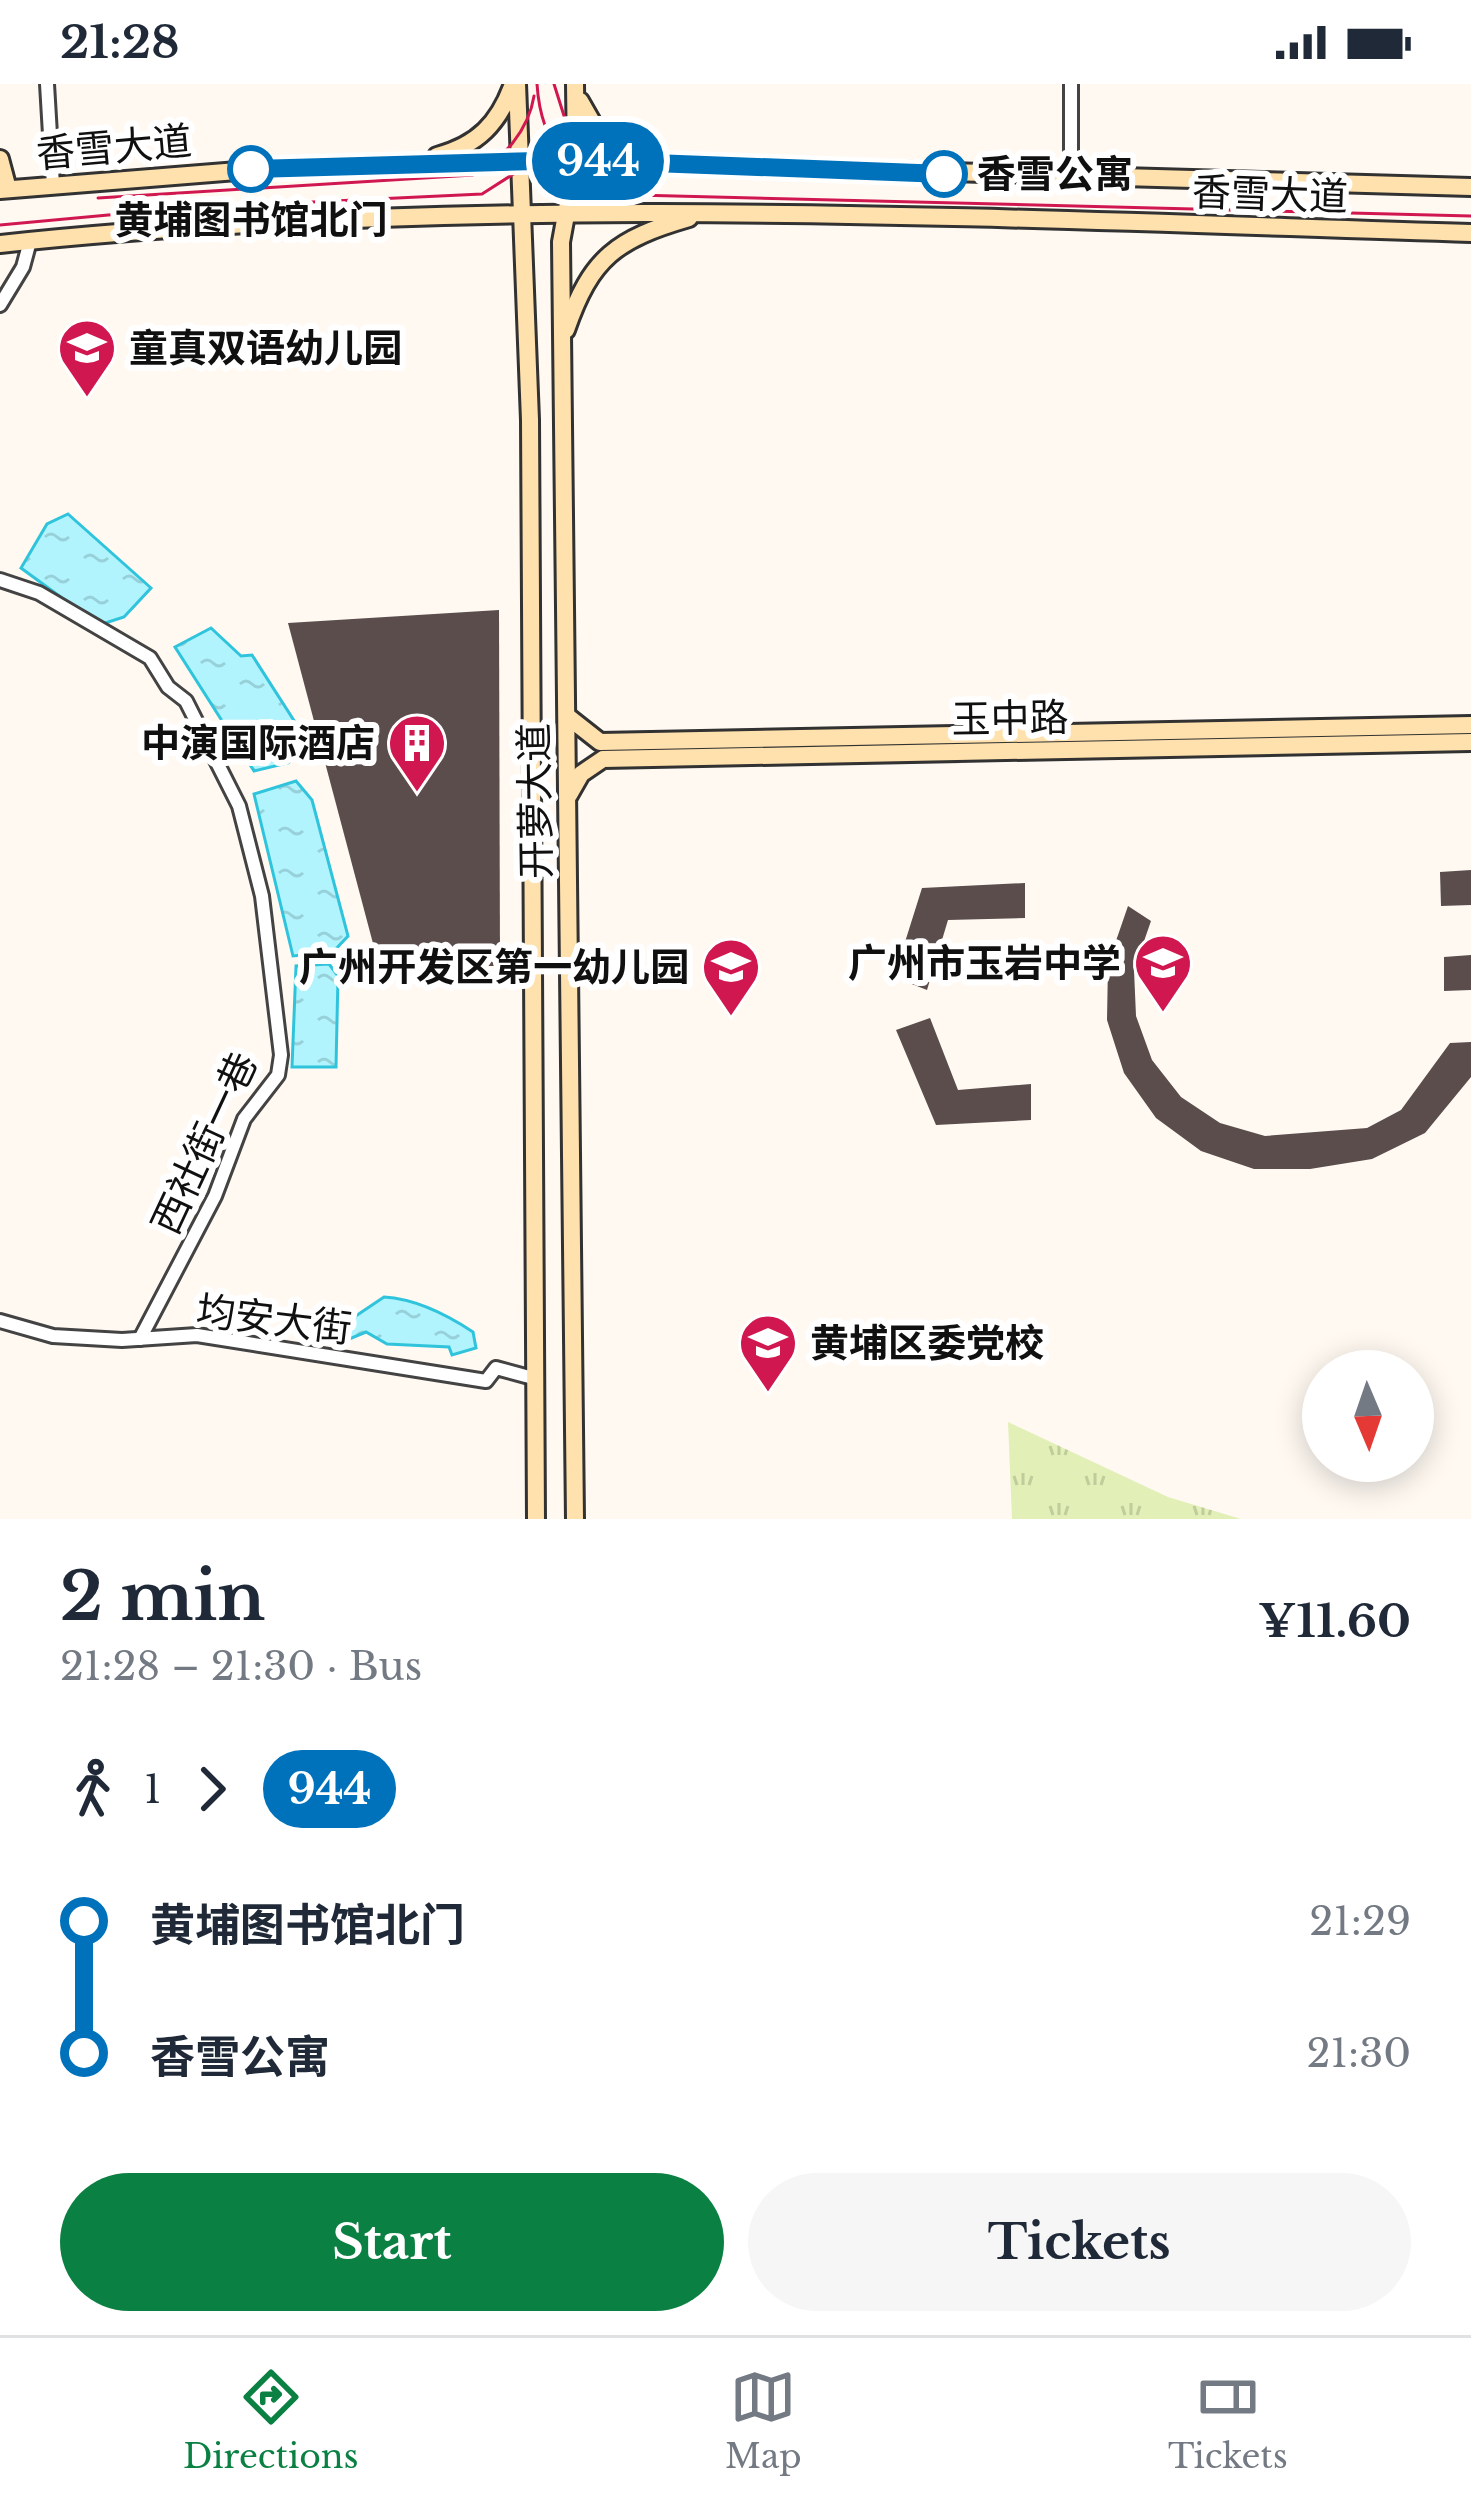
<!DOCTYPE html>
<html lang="en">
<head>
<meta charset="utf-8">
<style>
	:root { --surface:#fff; --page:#f6f6f7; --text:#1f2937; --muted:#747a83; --line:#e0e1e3; --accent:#0b8043 }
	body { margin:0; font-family:"Libre Baskerville","Noto Sans SC",serif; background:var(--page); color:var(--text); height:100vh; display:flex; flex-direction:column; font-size:45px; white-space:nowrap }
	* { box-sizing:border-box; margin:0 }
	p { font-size:39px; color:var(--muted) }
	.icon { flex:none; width:66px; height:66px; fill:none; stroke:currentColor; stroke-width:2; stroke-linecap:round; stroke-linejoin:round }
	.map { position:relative; height:1435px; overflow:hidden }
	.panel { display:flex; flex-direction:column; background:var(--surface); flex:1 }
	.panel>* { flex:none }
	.badge { padding:0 24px; border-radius:39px; font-size:42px; line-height:78px }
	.needle { width:78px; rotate:178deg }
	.fabs { position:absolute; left:1302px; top:1266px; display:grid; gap:24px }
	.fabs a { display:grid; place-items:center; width:132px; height:132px; border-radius:50%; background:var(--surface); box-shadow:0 6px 30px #0003; font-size:60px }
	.map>.badge { position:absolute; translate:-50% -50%; box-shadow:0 0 0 6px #fff }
	.legs { display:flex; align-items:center; gap:18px; height:132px; padding:0 60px; font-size:39px }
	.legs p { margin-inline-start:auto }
	.head { display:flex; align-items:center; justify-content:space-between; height:204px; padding:0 60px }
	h1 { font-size:66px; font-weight:700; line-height:90px }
	.action { display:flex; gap:24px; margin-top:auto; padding:24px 60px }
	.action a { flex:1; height:138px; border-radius:72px; background:var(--accent); color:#fff; font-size:48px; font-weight:700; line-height:138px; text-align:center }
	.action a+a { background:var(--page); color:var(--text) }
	ul { padding:0 60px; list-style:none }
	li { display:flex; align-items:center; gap:42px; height:132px; font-size:45px }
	li i { display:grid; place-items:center; width:18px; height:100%; margin:0 15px; background:currentColor }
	li i::after { content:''; width:30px; height:30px; margin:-15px; border:9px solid; border-radius:50%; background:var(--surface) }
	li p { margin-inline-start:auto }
	li:first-child i { background:linear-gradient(#0000 50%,currentColor 0) }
	li:last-child i { background:linear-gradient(currentColor 50%,#0000 0) }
	.status { display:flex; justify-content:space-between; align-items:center; height:84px; padding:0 60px; background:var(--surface); direction:ltr }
	.status svg { height:33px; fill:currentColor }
	.tabs { display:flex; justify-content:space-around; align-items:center; height:168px; border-top:3px solid var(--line); background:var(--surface); font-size:33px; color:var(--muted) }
	.tabs a { display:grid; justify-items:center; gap:6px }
	.tabs .current { color:var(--accent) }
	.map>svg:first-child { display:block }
	.park { fill:url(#park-tufts) }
	.water { fill:url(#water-ripples); stroke:#2fc4dc; stroke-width:3 }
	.building { fill:#5a4d4b }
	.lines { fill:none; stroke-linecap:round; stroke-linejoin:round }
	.street-casing { stroke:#434343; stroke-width:18 }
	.secondary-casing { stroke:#323232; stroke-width:22 }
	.street { stroke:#fff; stroke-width:12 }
	.secondary { stroke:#ffe1ad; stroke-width:16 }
	.tram { stroke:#d11750; stroke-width:3 }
	.line-1-casing { stroke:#fff; stroke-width:27 }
	.line-1 { stroke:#0072bc; stroke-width:18 }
	.stop-1-dot { fill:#fff; stroke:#0072bc; stroke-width:6 }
	.labels { text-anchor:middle; stroke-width:12; stroke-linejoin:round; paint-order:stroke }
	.street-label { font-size:39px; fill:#101010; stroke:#fff }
	.stop-label { font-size:39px; font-weight:bold; fill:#101010; stroke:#fff; text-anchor:start }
	.poi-label { font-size:39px; font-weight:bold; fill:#101010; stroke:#fff; text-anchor:end }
</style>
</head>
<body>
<div class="status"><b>21:28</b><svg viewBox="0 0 49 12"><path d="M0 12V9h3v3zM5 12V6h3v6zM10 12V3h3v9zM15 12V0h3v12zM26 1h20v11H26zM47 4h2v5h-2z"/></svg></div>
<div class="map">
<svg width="1471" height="1435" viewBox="0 0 1471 1435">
	<defs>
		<pattern id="park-tufts" width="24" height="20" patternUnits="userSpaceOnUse" patternTransform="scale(3)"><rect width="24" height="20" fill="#e2efb7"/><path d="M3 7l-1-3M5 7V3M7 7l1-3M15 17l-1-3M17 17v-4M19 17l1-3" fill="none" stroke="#c1cc9c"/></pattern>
		<pattern id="water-ripples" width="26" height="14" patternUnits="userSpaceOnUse" patternTransform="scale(3)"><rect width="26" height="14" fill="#b1f4fd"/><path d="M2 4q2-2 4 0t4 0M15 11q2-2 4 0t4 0" fill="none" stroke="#97d0d8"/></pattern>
	</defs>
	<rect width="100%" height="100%" fill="#fff9f2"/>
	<path class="park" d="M1008 1338 1168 1413 1241 1435H1012Z"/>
	<g class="water">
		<path d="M68 430 151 504 124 533 99 541 21 484 47 440Z"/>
		<path d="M211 544 241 572 252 571 309 660 288 679 254 687 175 563Z"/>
		<path d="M296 697 312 716 348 852 333 868 293 872 254 710Z"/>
		<path d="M329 880 338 892 336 983H292L296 882Z"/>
		<path d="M384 1213C416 1215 446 1230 473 1248L476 1264 452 1271 449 1263 387 1260 366 1248 347 1256 326 1252Z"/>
	</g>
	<g class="building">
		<path d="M499 526 500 882H379L288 539Z"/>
		<path d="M1471 786V821L1441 822 1440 788Z"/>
		<path d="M1025 799V834L948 836 927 906 894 893 922 804Z"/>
		<path d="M1128 822 1151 837 1134 886 1136 932 1152 976 1181 1013 1220 1039 1265 1052 1367 1044 1401 1026 1450 959 1471 958V993L1425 1049 1372 1075 1310 1085H1254L1201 1067 1156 1034 1124 989 1107 936 1108 880Z"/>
		<path d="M1471 871V906L1444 907V873Z"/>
		<path d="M930 934 958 1006 1031 1000V1036L936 1041 896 946Z"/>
	</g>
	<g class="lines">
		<g class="street-casing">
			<g id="street">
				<path d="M47 0 53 101"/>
				<path d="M1071 0V93"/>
				<path d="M0 221 23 183 30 157"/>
				<path d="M0 496 39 509 150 574 168 603 186 617 239 722 262 812 281 971 278 991 244 1035 215 1112 140 1255"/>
				<path d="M0 1237 53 1252 122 1256 197 1251 486 1297 496 1284 533 1294"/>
			</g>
		</g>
		<g class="secondary-casing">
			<g id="secondary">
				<path d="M517 0 530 336 536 1435"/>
				<path d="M580 17 604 59 633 74"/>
				<path d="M437 72C478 61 499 39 513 0"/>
				<path d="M0 75 8 105"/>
				<path d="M0 106 275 84 532 76 1471 103"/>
				<path d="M0 160C489 108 981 134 1471 149"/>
				<path d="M566 246C591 173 617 155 689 134"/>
				<path d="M567 632 600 658 1471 641"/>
				<path d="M569 711 581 690 603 675 1471 658"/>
				<path d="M575 1435 561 158 576 76 575 0"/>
			</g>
		</g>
		<use href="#street" class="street"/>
		<use href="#secondary" class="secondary"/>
		<g class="tram">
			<path d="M537 0C541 64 573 98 635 111L1471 132"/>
			<path d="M554 0 571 54 609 91"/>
			<path d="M98 114 473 91C503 77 529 45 534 12"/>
			<path d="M0 141 184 124 482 110 529 80 549 43"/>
		</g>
	</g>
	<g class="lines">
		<g class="line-1-casing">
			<path id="line-1" d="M251 85 575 76 944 90"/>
		</g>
		<use href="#line-1" class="line-1"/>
	</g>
	<defs>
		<g id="school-pin" transform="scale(3)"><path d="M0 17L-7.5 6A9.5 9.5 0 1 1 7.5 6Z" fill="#d11750" stroke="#fff"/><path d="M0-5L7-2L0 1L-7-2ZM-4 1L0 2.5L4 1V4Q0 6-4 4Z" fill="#fff"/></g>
		<g id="building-pin" transform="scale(3)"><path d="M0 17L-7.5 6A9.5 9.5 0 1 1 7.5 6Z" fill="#d11750" stroke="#fff"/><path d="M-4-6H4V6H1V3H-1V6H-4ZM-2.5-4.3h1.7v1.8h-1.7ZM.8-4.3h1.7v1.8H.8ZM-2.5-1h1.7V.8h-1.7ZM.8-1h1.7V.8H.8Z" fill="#fff"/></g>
	</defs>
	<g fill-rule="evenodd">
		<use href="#school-pin" x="87" y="264"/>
		<use href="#building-pin" x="417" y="659"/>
		<use href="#school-pin" x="1163" y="879"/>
		<use href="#school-pin" x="731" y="883"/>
		<use href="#school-pin" x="768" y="1259"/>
	</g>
	<g class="stop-1-dot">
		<circle cx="251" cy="85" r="21"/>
		<circle cx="944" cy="90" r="21"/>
	</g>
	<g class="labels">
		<g class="street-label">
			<text transform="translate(114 63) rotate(-5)" y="14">香雪大道</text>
			<text transform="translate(1270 110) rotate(2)" y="14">香雪大道</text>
			<text transform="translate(1010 634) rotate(-1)" y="14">玉中路</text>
			<text transform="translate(535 717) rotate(-91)" y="14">开萝大道</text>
			<text transform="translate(204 1059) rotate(-65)" y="14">西社街一巷</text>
			<text transform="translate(274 1235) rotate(7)" y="14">均安大街</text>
		</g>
		<g class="stop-label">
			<text x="977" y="104">香雪公寓</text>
			<text x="251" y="150" text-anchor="middle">黄埔图书馆北门</text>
		</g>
		<g class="poi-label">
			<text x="129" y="278" text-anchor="start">童真双语幼儿园</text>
			<text x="375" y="673">中演国际酒店</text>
			<text x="1121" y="893">广州市玉岩中学</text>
			<text x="689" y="897">广州开发区第一幼儿园</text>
			<text x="810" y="1273" text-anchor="start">黄埔区委党校</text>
		</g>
	</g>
</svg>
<div class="fabs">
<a><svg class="needle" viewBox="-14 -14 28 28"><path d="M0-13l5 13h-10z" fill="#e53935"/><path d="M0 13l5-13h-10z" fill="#747a83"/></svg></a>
</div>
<b class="badge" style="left:598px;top:77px;background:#0072bc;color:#fff">944</b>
</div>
<section class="panel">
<div class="head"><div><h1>2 min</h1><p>21:28 – 21:30 · Bus</p></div><b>¥11.60</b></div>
<div class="legs"><svg class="icon" aria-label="walk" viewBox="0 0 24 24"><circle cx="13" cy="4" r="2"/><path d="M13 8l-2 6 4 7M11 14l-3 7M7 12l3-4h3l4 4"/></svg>1<svg class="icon" aria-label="forward" viewBox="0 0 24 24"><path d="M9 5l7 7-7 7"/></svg><b class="badge" style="background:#0072bc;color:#fff">944</b></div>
<ul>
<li><i style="color:#0072bc"></i><b>黄埔图书馆北门</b><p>21:29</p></li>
<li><i style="color:#0072bc"></i><b>香雪公寓</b><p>21:30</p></li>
</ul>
<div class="action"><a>Start</a><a>Tickets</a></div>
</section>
<nav class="tabs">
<a class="current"><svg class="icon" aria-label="directions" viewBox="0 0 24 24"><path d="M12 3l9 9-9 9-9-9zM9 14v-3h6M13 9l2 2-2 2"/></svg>Directions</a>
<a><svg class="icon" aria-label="map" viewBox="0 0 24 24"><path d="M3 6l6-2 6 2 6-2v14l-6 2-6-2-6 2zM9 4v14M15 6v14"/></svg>Map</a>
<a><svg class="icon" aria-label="tickets" viewBox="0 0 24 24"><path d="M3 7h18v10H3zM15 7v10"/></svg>Tickets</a>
</nav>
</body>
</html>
